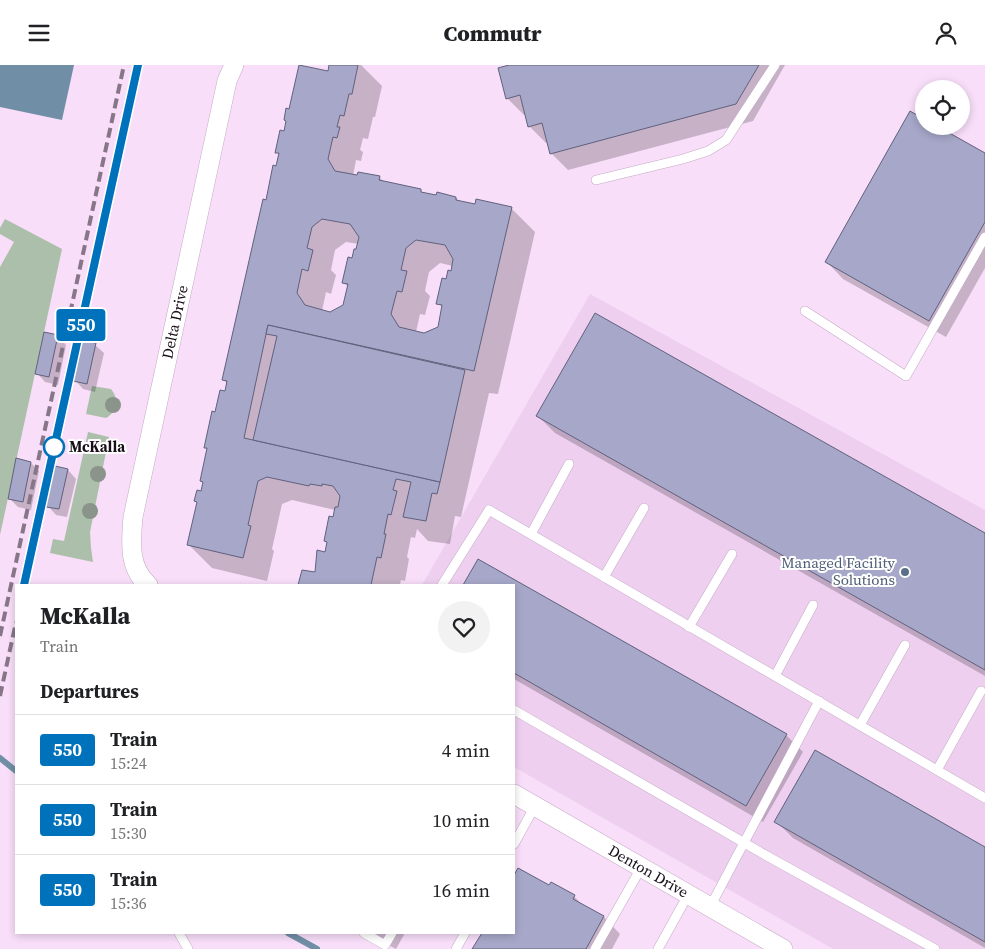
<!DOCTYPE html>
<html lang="en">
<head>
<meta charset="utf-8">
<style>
	:root { --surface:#fff; --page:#f2f2f2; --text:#202124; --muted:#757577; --line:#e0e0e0 }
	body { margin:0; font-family:"Source Serif 4",serif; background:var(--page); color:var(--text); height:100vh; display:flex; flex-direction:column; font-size:19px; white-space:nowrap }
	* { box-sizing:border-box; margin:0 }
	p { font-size:16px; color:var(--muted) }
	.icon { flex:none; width:28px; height:28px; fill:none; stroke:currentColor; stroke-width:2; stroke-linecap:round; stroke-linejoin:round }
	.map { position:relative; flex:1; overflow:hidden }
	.sheet { position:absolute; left:15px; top:519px; width:500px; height:350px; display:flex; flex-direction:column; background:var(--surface); border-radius:0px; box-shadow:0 2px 8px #0003 }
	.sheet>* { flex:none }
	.badge { padding:0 10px; border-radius:4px; font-size:18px; line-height:32px }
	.buttons { position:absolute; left:915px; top:15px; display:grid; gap:10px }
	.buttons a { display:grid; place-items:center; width:55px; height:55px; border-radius:50%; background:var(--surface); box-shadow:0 2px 8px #0003; font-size:25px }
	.map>.badge { position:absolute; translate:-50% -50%; box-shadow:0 0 0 2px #fff }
	h2 { padding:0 25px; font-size:19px; line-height:45px }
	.round { display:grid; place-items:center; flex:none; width:52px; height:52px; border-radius:26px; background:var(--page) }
	.overview { display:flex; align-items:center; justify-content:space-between; height:85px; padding:0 25px }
	h1 { font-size:24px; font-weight:800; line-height:38px }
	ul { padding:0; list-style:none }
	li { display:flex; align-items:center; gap:15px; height:70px; padding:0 25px; border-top:1px solid var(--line) }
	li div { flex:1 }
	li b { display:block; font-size:19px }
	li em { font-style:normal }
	li .badge { min-width:55px; font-weight:700; text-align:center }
	header { display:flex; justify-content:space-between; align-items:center; height:65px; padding:0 25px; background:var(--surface); font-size:22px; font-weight:800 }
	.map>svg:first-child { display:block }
	.built { fill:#eecff0 }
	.green { fill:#abbfaa }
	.water { fill:#708fa6 }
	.shadow { fill:#0003; fill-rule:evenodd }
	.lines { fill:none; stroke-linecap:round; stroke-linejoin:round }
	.stream { stroke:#708fa6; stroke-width:6 }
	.building { fill:#a7a7c9; stroke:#60617d; fill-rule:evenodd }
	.lane-casing { stroke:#c3aac4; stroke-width:10 }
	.street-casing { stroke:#c3aac4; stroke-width:20 }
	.lane { stroke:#fff; stroke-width:9 }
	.street { stroke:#fff; stroke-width:19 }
	.rail { stroke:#877688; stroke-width:4; stroke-dasharray:10 5; stroke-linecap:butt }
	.tree { fill:#8a948a }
	.line-casing { stroke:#fff; stroke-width:11 }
	.line { stroke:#0072bc; stroke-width:8 }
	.stop-dot { fill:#fff; stroke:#0072bc; stroke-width:2.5 }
	.service-dot { fill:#5c6f8a; stroke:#fff; stroke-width:2 }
	.labels { text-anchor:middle; stroke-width:4; stroke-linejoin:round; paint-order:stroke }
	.street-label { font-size:15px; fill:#170e17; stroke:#fff }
	.stop-label { font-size:15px; font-weight:bold; fill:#170e17; stroke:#fff; text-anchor:start }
	.service-label { font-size:15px; fill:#4e5e75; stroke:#fff; text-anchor:end }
</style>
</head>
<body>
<header><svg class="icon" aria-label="menu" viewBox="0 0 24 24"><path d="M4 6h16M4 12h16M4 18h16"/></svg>Commutr<svg class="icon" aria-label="person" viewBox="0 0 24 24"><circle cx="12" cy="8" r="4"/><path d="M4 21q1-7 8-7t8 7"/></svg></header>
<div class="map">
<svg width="985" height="884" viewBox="0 0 985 884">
	<rect width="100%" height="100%" fill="#f8def9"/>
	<path class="built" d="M590 229 985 445V884H833L514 702V520H422Z"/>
	<g class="green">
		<path d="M5 154 62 184 0 470V202L14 177 0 169V163Z"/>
		<path d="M92 321 111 324C119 334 118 346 106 353L86 349Z"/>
		<path d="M88 367 109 372 90 467 91 483 93 497 50 488 53 474 64 476Z"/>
	</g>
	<path class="water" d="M0 0H74L62 55 0 42Z"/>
	<g class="shadow">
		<path d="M330 0H361L382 21 375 52H373L368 74 363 73 360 85 363 87 361 96 356 95 353 111 379 112 384 117 420 125 424 129 456 133 460 137 476 140 511 143 535 167 498 329 489 328 461 452 455 451 450 479 428 476 417 464 415 473 411 472 407 492 409 494 405 516 401 515 400 520H300L316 509 326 488 328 478 325 476 335 445 292 435 282 439 272 484 274 486 267 516 212 503 189 480 198 438 196 436 202 428 204 418 201 416 208 385 205 382 216 349 226 327 227 319 224 315 267 136 277 102 280 91 277 87 285 67 290 45 329 8ZM346 177 359 179 343 217 348 222 344 241 330 248 322 246 326 227 331 229 336 210 331 205 335 185ZM440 198 453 201 438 238 443 243 439 263 424 269 416 267 420 249 425 250 430 231 425 226 429 207Z"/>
		<path d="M514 0H785L753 56 568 105 551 88 548 77 546 78 529 61 526 49 524 50 507 33Z"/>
		<path d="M924 61 985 90V203L946 272 843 214 827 197Z"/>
		<path d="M45 269 58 272 66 280 58 320 45 317 37 308Z"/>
		<path d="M95 280 104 288 95 327 83 324 75 315Z"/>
		<path d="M538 351 985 470V611L555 368Z"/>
		<path d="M31 398 39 406 31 445 18 442 9 433Z"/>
		<path d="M68 405 76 414 67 452 56 450 48 441Z"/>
		<path d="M479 495 786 670 803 687 763 757 514 614V520H465Z"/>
		<path d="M776 756 985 783V883L793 773Z"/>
		<path d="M519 804 550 822 552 819 574 831 584 842 604 852 620 869 612 884H474L483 868H514V813Z"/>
		<path d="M366 868H405L396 884Z"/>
	</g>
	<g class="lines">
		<g class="stream">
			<path d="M0 693 16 706"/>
			<path d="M288 868 317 884"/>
		</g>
	</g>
	<g class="building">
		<path d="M299 0 328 6 329 0H358L352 29H349L344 51 340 50 337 62H340L337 73 333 72 328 94 335 106 357 110 358 107 380 111 379 115 421 124V127L436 130 437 127 456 132V135L475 139 476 134 512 142 474 306 268 260 244 373 440 417 437 429 432 428 426 456 403 452 411 417 396 414 393 425 397 426 391 450 388 449 384 469H386L381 493 377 492 371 520H298L302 505 315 507 317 485 325 487 327 477 324 476 329 451 333 452 335 442H338L340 431 333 421 322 419V421L310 419 309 421 267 412 258 416 248 460 251 461 243 493 187 480 197 437 194 436 197 425 201 426 203 417 200 416 207 383H204L212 346 215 347 220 325 225 326 227 316 222 315 263 134 266 135 273 100 276 101 279 88H275L280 65 284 66 286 56 284 55 286 43 289 44ZM322 154 350 159 359 172 356 184H354L352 193 348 192 342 218 348 219 343 240 330 247 305 240 297 228 302 204 308 206 313 185 307 183 312 162ZM416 175 445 180 453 194 451 206 448 205 446 214 442 213 436 239 442 240 438 262 424 268 399 262 391 249 397 226 402 227 407 206 401 205 406 183Z"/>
		<path d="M509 0H759L736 39 550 89 542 58 528 62 520 30 506 34 498 3Z"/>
		<path d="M910 46 924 54V61H937L985 88V157L929 256 825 197Z"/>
		<path d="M595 248 985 468V605L536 351Z"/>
		<path d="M268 260 465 305 440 417 253 375 277 271 266 269Z"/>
		<path d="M44 267 58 270 49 312 35 309Z"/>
		<path d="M82 276 96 278 87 319 73 316Z"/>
		<path d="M16 393 31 397 23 437 8 434Z"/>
		<path d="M55 401 68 404 59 444 46 442Z"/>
		<path d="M478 494 787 669 746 741 514 608V520H463Z"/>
		<path d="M815 685 985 782V877L774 757Z"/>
		<path d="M518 803 549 820 551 817 575 830 573 834 604 851 586 884H472L482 868H514V810Z"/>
	</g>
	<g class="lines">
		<g class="lane-casing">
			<g id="lane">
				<path d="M596 115 683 94 708 86 726 75 775 0"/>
				<path d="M805 246 906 311 985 172"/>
				<path d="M531 469 569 399"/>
				<path d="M604 512 644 443"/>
				<path d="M442 520 489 445 985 733"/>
				<path d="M689 562 732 489"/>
				<path d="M775 611 813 540"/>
				<path d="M514 645 767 791 935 884"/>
				<path d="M860 660 905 580"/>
				<path d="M937 705 981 626"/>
				<path d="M514 779 535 741"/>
				<path d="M710 842 819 636"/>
				<path d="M179 868 188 884"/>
				<path d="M364 868 385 880 392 868"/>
				<path d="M456 884 465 868"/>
				<path d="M595 884 641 803"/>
				<path d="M658 884 688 830"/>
			</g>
		</g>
		<g class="street-casing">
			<g id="street">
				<path id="s1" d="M148 520C128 502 131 476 133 452L227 16 234 0"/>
				<path id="s2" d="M514 729 783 884"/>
			</g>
		</g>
		<use href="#lane" class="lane"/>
		<use href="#street" class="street"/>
		<g class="rail">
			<path d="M24 520 138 0"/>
			<path d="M0 571 124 0"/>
			<path d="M0 631 16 557"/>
		</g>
	</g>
	<g class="tree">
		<circle cx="113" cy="340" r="8"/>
		<circle cx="98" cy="409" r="8"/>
		<circle cx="90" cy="446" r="8"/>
	</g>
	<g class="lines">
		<g class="line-casing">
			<path id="line" d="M24 520 138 0"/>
		</g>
		<use href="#line" class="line"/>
	</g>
	<circle class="stop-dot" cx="54" cy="382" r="10"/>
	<circle class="service-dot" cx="905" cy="507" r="5"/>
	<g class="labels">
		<g class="street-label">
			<text dy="5" stroke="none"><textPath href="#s1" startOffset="272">Delta Drive</textPath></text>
			<text dy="5" stroke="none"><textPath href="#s2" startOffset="155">Denton Drive</textPath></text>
		</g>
		<g class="stop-label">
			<text x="69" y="387">McKalla</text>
		</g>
		<g class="service-label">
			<text x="895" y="503">Managed Facility<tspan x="895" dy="17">Solutions</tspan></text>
		</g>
	</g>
</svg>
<div class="buttons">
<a><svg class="icon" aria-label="locate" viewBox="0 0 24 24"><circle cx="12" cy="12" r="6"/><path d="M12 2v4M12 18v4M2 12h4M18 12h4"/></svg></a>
</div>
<b class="badge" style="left:81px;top:260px;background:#0072bc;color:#fff">550</b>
<section class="sheet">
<div class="overview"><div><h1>McKalla</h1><p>Train</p></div><a class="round"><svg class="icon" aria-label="heart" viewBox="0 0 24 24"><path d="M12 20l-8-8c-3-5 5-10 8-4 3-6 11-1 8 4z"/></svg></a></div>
<h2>Departures</h2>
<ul>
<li><span class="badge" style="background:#0072bc;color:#fff">550</span><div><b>Train</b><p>15:24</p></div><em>4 min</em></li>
<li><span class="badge" style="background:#0072bc;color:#fff">550</span><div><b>Train</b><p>15:30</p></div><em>10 min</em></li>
<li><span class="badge" style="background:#0072bc;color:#fff">550</span><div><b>Train</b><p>15:36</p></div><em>16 min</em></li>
</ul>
</section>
</div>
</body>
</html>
